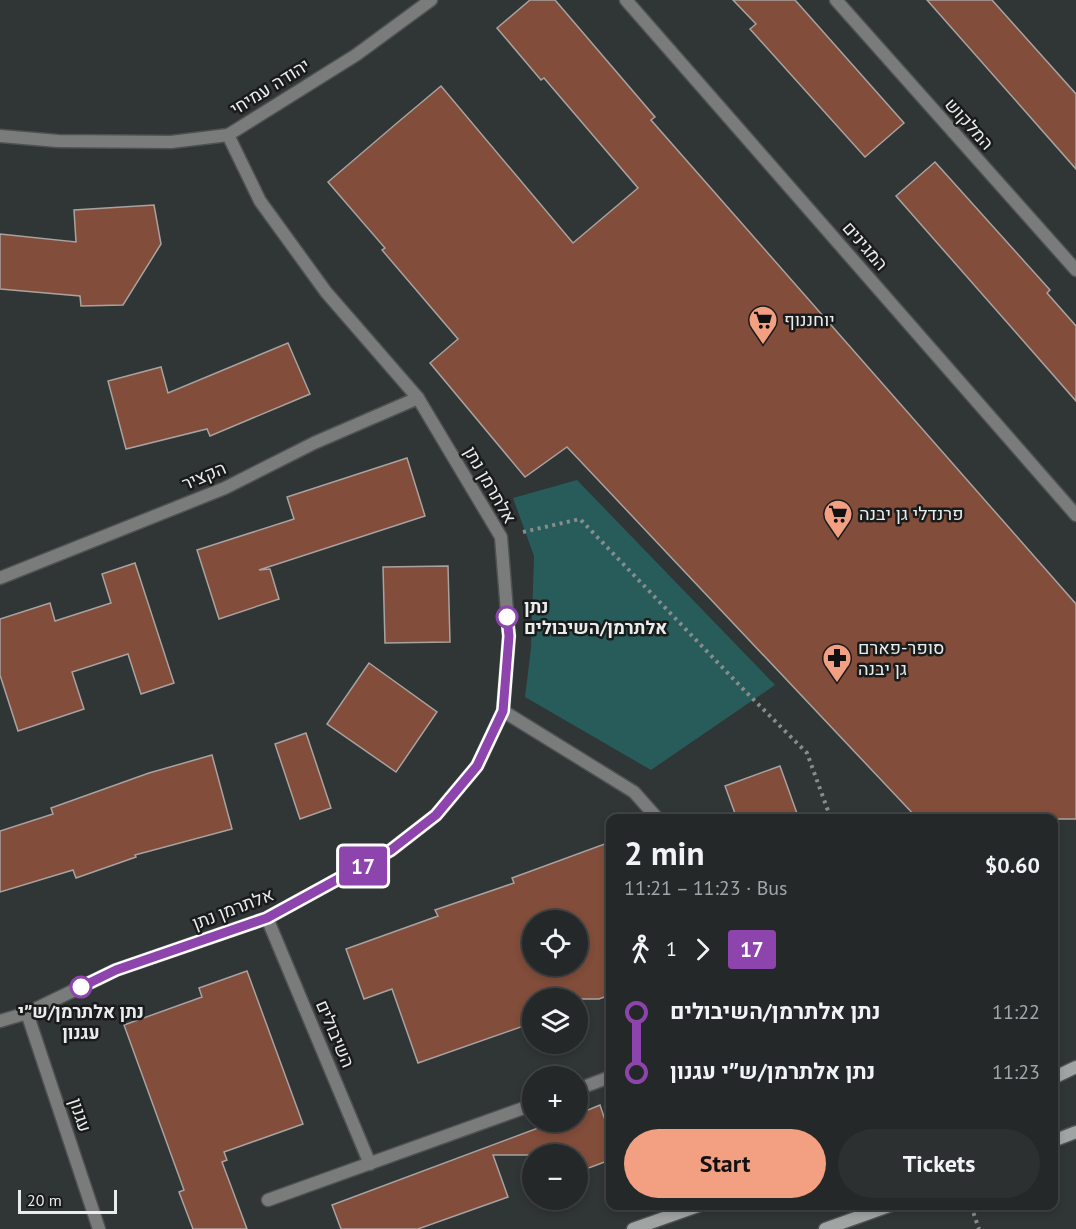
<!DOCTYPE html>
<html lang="en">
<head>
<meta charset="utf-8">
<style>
	:root { --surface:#242828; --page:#2c3030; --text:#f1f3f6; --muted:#a3a6a8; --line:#414445; --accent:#f39f82 }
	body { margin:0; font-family:"PT Sans",Heebo,sans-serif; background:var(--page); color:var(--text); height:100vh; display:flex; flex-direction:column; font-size:22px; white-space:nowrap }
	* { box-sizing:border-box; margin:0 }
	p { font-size:20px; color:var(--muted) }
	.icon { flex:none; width:33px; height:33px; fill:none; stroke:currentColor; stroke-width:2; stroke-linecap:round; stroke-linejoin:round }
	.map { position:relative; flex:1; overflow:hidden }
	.panel { position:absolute; left:606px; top:814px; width:452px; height:396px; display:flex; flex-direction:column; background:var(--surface); border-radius:12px; box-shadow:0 3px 9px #0003,0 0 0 2px var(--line) }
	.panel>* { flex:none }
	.badge { padding:0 12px; border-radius:4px; font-size:21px; line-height:39px }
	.controls { position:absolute; left:522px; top:910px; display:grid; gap:12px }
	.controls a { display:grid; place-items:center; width:66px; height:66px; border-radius:50%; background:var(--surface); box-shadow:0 3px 9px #0003,0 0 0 2px var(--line); font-size:30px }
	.scale { position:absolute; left:18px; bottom:15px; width:99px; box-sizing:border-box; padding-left:6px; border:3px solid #e9ecec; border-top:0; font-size:16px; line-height:21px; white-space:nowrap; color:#e9ecec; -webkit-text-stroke:4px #1a1c1c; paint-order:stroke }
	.map>.badge { position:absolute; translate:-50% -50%; box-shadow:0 0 0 3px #fff }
	.legs { display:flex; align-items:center; gap:9px; height:66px; padding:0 18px; font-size:20px }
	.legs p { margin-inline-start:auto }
	.summary { display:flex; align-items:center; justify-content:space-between; height:102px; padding:0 18px }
	h1 { font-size:33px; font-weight:700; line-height:45px }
	.primary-button { display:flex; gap:12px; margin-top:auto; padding:12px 18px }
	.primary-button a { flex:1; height:69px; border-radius:36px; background:var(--accent); color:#111; font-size:24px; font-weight:700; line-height:69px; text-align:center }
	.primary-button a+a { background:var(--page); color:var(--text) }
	ul { padding:0 18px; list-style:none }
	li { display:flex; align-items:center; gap:21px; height:60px; font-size:22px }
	li i { display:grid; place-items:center; width:9px; height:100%; margin:0 8px; background:currentColor }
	li i::after { content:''; width:15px; height:15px; margin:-8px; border:4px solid; border-radius:50%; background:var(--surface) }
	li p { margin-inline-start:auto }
	li:first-child i { background:linear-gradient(#0000 50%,currentColor 0) }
	li:last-child i { background:linear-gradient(currentColor 50%,#0000 0) }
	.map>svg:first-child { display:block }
	.green { fill:#275c5a }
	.building { fill:#824d3a; stroke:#a8a3a1; stroke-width:1.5; fill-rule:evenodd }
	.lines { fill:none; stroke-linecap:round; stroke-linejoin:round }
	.minor-casing { stroke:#4e5252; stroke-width:15 }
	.tertiary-casing { stroke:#4e5252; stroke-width:15 }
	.secondary-casing { stroke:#4e5252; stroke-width:15 }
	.path { stroke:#888c8c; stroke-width:4; stroke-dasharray:3 4.5; stroke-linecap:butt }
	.minor { stroke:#797c7b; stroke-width:12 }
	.tertiary { stroke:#797c7b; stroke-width:12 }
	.secondary { stroke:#a0a4a3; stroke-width:12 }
	.line-1-casing { stroke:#fff; stroke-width:14 }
	.line-1 { stroke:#8e44ad; stroke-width:9 }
	.stop-1-dot { fill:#fff; stroke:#8e44ad; stroke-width:3 }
	.labels { text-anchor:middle; stroke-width:5; stroke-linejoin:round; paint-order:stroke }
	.street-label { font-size:18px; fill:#e9ecec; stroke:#1a1c1c }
	.poi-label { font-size:18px; fill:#e9ecec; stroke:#1a1c1c; text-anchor:start }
	.stop-label { font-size:18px; font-weight:bold; fill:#e9ecec; stroke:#1a1c1c; text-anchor:start }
</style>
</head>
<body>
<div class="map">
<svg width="1076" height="1229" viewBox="0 0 1076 1229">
	<rect width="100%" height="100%" fill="#303535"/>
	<path class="green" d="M577 480 775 685 651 770 525 697 531 648 534 556 513 498Z"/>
	<g class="building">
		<path d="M530 0H555L655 117 651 120 1076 604V819H918L567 447 525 477 430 363 458 339 382 250 385 248 328 182 397 123 441 86 573 243 638 188 544 78 541 80 497 28Z"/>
		<path d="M733 0H795L904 123 865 157 750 29 756 24Z"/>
		<path d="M927 0H992L1076 94V169Z"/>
		<path d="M935 162 1050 290 1047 293 1076 326V401L896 196Z"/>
		<path d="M154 205 161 244 123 305 81 306 80 296 0 289V234L76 242 74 210Z"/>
		<path d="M288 343 310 394 210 436 207 429 126 449 108 381 161 367 168 393Z"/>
		<path d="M407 458 425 516 259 570 270 569 279 599 219 619 197 550 294 519 287 497Z"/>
		<path d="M135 563 174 683 141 694 128 654 72 672 84 709 18 731 0 675V619L50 603 55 621 111 603 102 574Z"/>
		<path d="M448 566 450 642 385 643 383 567Z"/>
		<path d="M369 663 437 712 396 772 327 724Z"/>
		<path d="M306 733 331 808 300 819 275 744Z"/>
		<path d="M212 755 232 829 135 855 136 857 76 878 73 870 0 892V831L53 814 51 808 149 773Z"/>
		<path d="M780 766 799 819H737L725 786Z"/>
		<path d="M610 842V995L599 999H532V1023L418 1063 392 989 364 999 346 949 438 916 435 910 514 883 512 878ZM532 921H578V966H532Z"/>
		<path d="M247 971 303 1124 224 1152 227 1160 222 1162 247 1229H193L179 1192 184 1190 124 1025 202 997 199 988Z"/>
		<path d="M600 1105 610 1135V1160L578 1172V1155H493L508 1197 418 1229H341L332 1205 554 1122H578V1114Z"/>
	</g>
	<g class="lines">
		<g class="minor-casing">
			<g id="minor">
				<path d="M836 0 1076 270"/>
				<path d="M0 136 58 141 171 142 228 135 356 55 431 0"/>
				<path d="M0 578 225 488 314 443 418 398"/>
				<path d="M503 711 634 792 658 819"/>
				<path d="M267 918 370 1164"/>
				<path d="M27 1013 99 1229"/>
				<path d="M0 1021 27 1013 116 970 267 918 391 850 436 815 477 766 503 711 509 636 501 537 418 398 326 292 260 201 228 135"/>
				<path d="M578 1089 610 1077"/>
				<path d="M268 1200 532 1105"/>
			</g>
		</g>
		<g class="tertiary-casing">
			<path id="tertiary" d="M626 0 1076 515"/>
		</g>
		<g class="secondary-casing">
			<g id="secondary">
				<path d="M1053 1078 1076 1067"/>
				<path d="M1053 1141 1076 1132"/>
				<path d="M633 1229 698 1206"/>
				<path d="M825 1229 889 1206"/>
			</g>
		</g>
		<g class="path">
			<path d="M523 532 580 519 745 691 807 753 831 819"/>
			<path d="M971 1206 979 1229"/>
		</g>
		<use href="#minor" class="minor"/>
		<use href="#tertiary" class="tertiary"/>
		<use href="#secondary" class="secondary"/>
	</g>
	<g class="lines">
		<g class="line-1-casing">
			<path id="line-1" d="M81 987 116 970 267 918 391 850 436 815 477 766 503 711 509 636 507 617"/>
		</g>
		<use href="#line-1" class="line-1"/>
	</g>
	<defs>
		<g id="supermarket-pin" transform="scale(1.5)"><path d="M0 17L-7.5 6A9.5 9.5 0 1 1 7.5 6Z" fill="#f39f82" stroke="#1a1c1c"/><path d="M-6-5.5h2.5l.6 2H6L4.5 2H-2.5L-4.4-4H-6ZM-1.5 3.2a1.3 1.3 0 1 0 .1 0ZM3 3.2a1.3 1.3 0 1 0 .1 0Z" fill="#111"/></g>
		<g id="pharmacy-pin" transform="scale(1.5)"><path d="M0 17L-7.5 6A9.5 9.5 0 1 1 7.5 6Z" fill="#f39f82" stroke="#1a1c1c"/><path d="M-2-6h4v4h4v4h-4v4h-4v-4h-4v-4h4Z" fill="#111"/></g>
	</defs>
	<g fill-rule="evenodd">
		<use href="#supermarket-pin" x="763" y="320"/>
		<use href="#supermarket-pin" x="838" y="514"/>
		<use href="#pharmacy-pin" x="837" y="658"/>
	</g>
	<g class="stop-1-dot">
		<circle cx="507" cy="617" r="10"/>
		<circle cx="81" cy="987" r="10"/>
	</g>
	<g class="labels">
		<g class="street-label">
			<text transform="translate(270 87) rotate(-32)" y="6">יהודה עמיחי</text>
			<text transform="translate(969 124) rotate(48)" y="6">המלקוש</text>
			<text transform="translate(865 246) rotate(49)" y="6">המגינים</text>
			<text transform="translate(204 476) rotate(-23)" y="6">הקציר</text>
			<text transform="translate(490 485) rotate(60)" y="6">אלתרמן נתן</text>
			<text transform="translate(233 909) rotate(-21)" y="6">אלתרמן נתן</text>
			<text transform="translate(335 1034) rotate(67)" y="6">השיבולים</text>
			<text transform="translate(80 1115) rotate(72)" y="6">עגנון</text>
		</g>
		<g class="poi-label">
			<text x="784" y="326">יוחננוף</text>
			<text x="859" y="520">פרנדלי גן יבנה</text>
			<text x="858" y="654">סופר-פארם<tspan x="858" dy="21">גן יבנה</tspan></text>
		</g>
		<g class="stop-label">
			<text x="524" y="613">נתן<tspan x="524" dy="21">אלתרמן/השיבולים</tspan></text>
			<text x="81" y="1018" text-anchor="middle">נתן אלתרמן/ש״י<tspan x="81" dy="21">עגנון</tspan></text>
		</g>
	</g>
</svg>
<div class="controls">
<a><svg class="icon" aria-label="locate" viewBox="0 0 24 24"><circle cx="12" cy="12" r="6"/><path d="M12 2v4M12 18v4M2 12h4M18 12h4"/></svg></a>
<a><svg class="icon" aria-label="layers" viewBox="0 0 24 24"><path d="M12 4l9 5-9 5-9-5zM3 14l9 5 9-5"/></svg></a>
<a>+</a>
<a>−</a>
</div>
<div class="scale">20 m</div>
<b class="badge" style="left:363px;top:866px;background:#8e44ad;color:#fff">17</b>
<section class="panel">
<div class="summary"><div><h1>2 min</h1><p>11:21 – 11:23 · Bus</p></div><b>$0.60</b></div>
<div class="legs"><svg class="icon" aria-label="walk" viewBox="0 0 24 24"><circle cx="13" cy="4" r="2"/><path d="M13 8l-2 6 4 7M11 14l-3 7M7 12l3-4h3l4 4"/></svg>1<svg class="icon" aria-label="forward" viewBox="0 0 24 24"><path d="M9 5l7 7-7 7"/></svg><b class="badge" style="background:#8e44ad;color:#fff">17</b></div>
<ul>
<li><i style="color:#8e44ad"></i><b>נתן אלתרמן/השיבולים</b><p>11:22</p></li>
<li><i style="color:#8e44ad"></i><b>נתן אלתרמן/ש״י עגנון</b><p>11:23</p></li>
</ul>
<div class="primary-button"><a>Start</a><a>Tickets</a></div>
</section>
</div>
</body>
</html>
